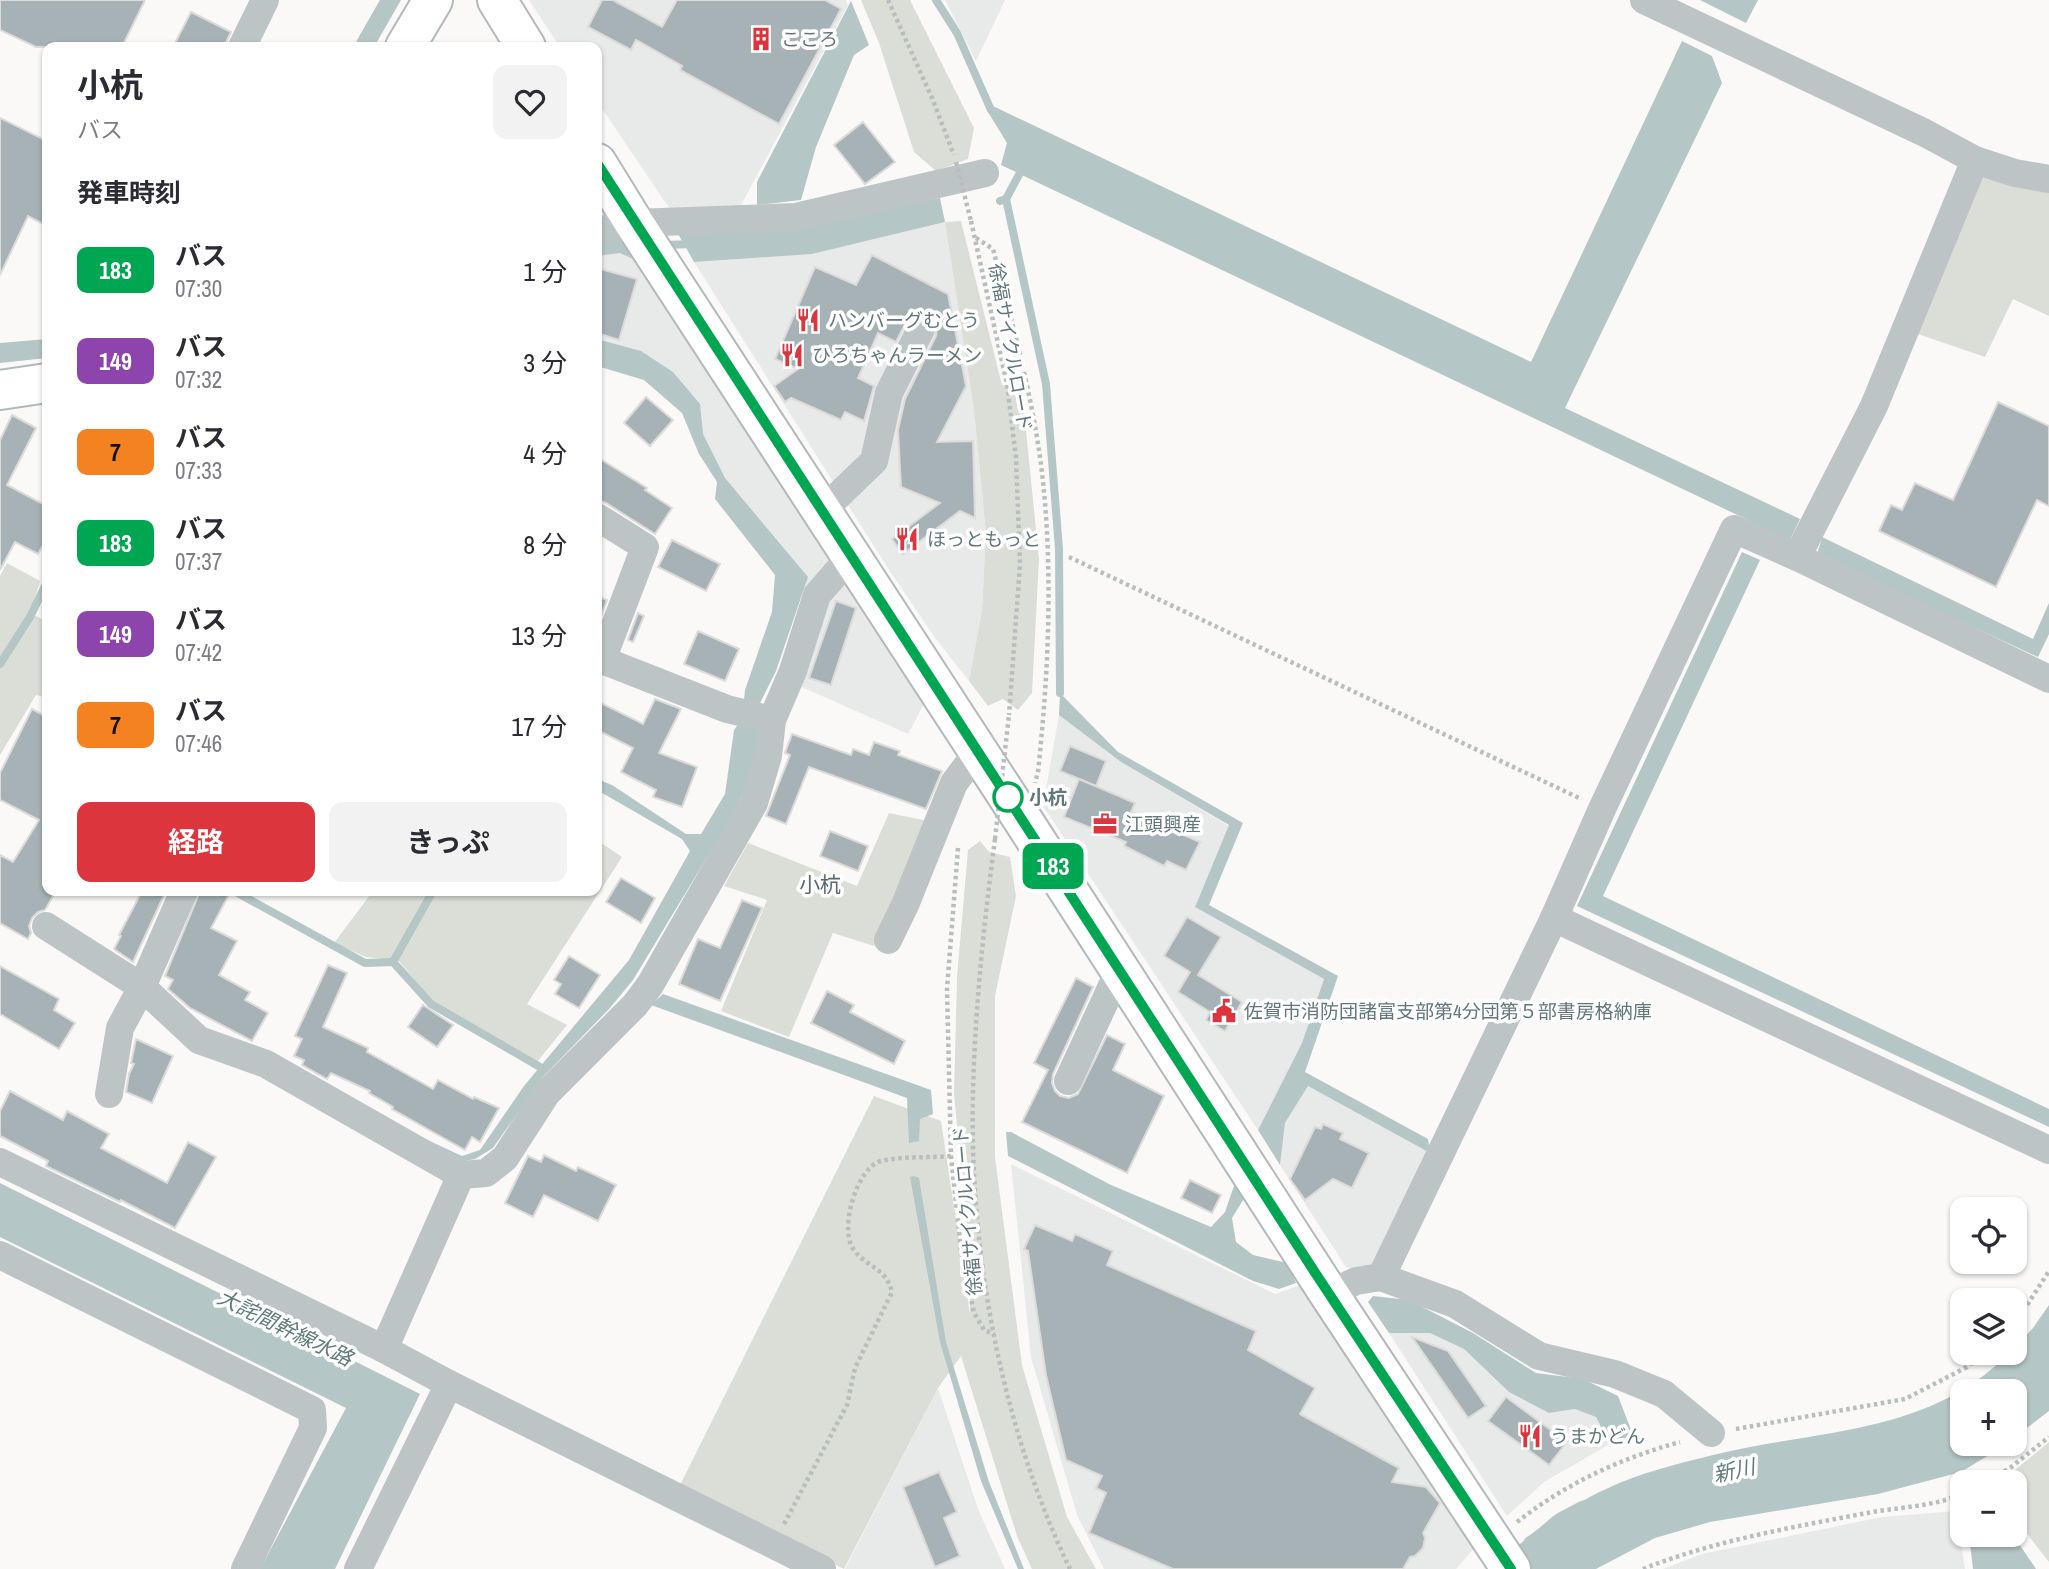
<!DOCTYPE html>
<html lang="ja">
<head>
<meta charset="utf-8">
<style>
	:root { --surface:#fff; --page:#f2f2f3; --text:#2b2b33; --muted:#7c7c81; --accent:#dc353e }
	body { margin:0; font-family:"Archivo Narrow","Noto Sans JP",sans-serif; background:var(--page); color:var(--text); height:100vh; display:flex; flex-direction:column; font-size:26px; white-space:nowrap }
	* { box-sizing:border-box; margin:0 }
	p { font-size:23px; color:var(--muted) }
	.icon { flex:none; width:38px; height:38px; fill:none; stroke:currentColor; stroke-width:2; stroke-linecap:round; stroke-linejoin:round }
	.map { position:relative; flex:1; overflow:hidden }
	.details { position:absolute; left:42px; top:42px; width:560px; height:854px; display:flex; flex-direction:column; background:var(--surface); border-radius:14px; box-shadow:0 2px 5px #0004 }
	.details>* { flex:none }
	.badge { padding:0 14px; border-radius:10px; font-size:24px; line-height:46px }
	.fabs { position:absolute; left:1950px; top:1197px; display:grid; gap:14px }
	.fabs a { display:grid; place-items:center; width:77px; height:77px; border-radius:14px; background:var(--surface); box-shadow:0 2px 5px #0004; font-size:35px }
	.map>.badge { position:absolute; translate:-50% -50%; box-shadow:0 0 0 4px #fff }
	h2 { padding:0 35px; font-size:26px; line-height:63px }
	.round { display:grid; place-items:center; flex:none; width:74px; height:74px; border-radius:14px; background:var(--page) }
	.summary { display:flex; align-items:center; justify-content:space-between; height:119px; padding:0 35px }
	h1 { font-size:33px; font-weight:700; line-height:52px }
	.action { display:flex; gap:14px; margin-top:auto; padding:14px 35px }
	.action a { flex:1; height:80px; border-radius:14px; background:var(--accent); color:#fff; font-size:28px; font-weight:700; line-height:80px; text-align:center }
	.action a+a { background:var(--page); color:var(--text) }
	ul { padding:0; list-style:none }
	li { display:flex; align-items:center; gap:21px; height:91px; padding:0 35px }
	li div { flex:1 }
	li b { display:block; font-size:26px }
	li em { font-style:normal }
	li .badge { min-width:77px; font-weight:700; text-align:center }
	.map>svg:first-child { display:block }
	.built { fill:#e8e9e9 }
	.green { fill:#dbded7 }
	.water { fill:#b5c6c6 }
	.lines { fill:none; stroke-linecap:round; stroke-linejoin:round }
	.stream { stroke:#b5c6c6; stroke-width:8 }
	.river { stroke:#b5c6c6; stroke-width:46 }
	.building { fill:#a6b2b5; stroke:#dcdbda; stroke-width:2 }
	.primary-casing { stroke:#b1b9ba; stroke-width:42 }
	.trunk-casing { stroke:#b3b9bb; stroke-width:42 }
	.path { stroke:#b8bdbe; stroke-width:4.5; stroke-dasharray:3.5 3.5; stroke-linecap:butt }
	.minor { stroke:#bcc4c6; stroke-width:28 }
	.primary { stroke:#fff; stroke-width:38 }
	.trunk { stroke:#fff; stroke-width:38 }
	.path-bridge { stroke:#b8bdbe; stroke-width:4.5; stroke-dasharray:3.5 3.5; stroke-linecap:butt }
	.line-casing { stroke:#fff; stroke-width:16 }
	.line { stroke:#00a651; stroke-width:10 }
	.stop-dot { fill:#fff; stroke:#00a651; stroke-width:3.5 }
	.labels { text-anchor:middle; stroke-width:7; stroke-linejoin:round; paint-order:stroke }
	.poi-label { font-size:19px; fill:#61777b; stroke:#fff; text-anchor:start }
	.street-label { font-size:19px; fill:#61777b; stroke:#fff }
	.stop-label { font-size:19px; font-weight:bold; fill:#61777b; stroke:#fff; text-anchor:start }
	.neighbourhood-label { font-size:21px; fill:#58696d; stroke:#fff }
	.water-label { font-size:21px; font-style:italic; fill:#607b7b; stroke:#fff }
</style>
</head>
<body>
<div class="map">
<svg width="2049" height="1569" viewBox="0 0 2049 1569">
	<rect width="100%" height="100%" fill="#faf9f8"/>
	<g class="built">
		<path d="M529 0H846L848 5 739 209 669 208 597 101V47H560Z"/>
		<path d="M945 0H1005L976 61Z"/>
		<path d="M597 196 925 702 908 734 795 684 818 609 725 496 687 399 597 350Z"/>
		<path d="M945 222 974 410 986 534 982 610 969 681 936 639 889 570 694 262 812 254Z"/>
		<path d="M1059 715 1121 762 1229 826 1195 907 1324 979 1302 1043 1258 1130 1043 806Z"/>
		<path d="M1308 1086 1430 1153 1374 1265 1360 1272 1346 1267 1280 1165 1285 1123Z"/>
		<path d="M1011 1164 1275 1294 1303 1284 1476 1546 1456 1569H1104L1077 1515 1031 1357Z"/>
		<path d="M1389 1333H1430L1464 1349 1509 1392 1549 1413 1575 1409 1596 1417 1610 1444 1544 1482 1507 1516Z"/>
		<path d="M938 1388 978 1509 1005 1569H845Z"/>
		<path d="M1956 1511 1965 1569H1663L1702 1554 1882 1517Z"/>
	</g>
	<g class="green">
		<path d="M861 0H910L974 128 968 159 936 171 914 152 879 43Z"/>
		<path d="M1978 174 2049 192V316L2013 299 1985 357 1915 333Z"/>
		<path d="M961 221 1002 385 1022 391 1039 559 1032 693 1018 710 1003 699 988 706 969 681 982 610 986 534 974 410 945 222Z"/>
		<path d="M7 563 40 581 31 613 47 622V698L36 695 0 755V576Z"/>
		<path d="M889 813 928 821 874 946 833 933 789 1037 721 1011 767 900 724 886 748 843 857 886Z"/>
		<path d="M597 840 622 857 527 1004 567 1025 537 1062 432 1001 399 961 366 957 334 943 373 891H419L432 900 439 891H597Z"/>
		<path d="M980 841 989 852 1010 857 1016 896 995 996V1157L1022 1365 1067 1517 1096 1569H1032L1017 1536 961 1356 938 1388 844 1569 679 1487 874 1096 941 1121 970 1314 968 1239 954 1094 957 977 968 850Z"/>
		<path d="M2049 1442V1562L2014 1517V1482H2000Z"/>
	</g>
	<g class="water">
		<path d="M380 0H401L374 47H353Z"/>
		<path d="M1700 0H1758L1746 23Z"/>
		<path d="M851 1 869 45 854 55 816 147 801 200 757 205V182Z"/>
		<path d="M1682 41 1712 56 1722 83 1565 408 1800 519 1790 540 1001 165 1007 143 988 112 995 107 1531 362Z"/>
		<path d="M940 198 945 222 812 254 694 262 677 232 775 230Z"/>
		<path d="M623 238 635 260 620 253 597 256V241Z"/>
		<path d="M47 339V358L0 363V343Z"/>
		<path d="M597 339 641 351 673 372 700 404 703 434 725 478 808 577 776 671 757 709 759 742 750 779 732 816 633 980 610 1008 543 1077 493 1148 475 1159 460 1162 369 1113 462 1156 480 1150 524 1086 629 960 690 851 682 839 597 790V779L612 785 686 834H701L725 794 734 730 742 719 745 690 772 612 775 575 715 499 717 482 699 454 682 413 644 380 597 366Z"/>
		<path d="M1822 537 2033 639 2049 603V634L2038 657 1817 555Z"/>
		<path d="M1742 552 1760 560 1603 896 2049 1109V1127L1577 906Z"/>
		<path d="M1060 693 1118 752 1243 823 1209 905 1338 976 1305 1072 1428 1139 1430 1153 1308 1086 1285 1123 1280 1165 1258 1130 1302 1043 1324 979 1195 907 1229 825 1121 762 1059 715Z"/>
		<path d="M663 994 931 1090 933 1114 920 1119 919 1141 909 1143 907 1098 651 1005Z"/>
		<path d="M1006 1132H1011L1111 1185 1211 1227 1225 1212 1236 1180 1245 1197 1232 1218 1236 1242 1253 1255 1287 1263 1296 1283 1279 1289 1253 1281 1008 1156Z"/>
		<path d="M914 1176 919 1178 946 1342 989 1482 1024 1569H1018L981 1481 940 1342 910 1177Z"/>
		<path d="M0 1183 420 1394 335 1569H260L346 1408 0 1237Z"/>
		<path d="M1373 1296 1409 1300 1473 1333 1536 1373 1583 1379 1618 1396 1633 1435 1610 1444 1596 1417 1575 1409 1549 1413 1509 1392 1464 1349 1430 1333H1389L1368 1302Z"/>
		<path d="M2049 1305V1411L2014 1438V1391H1962V1444H2007L1961 1472 1878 1494 1710 1522 1655 1538 1596 1569H1544L1524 1539C1551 1521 1577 1502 1606 1489 1639 1473 1677 1464 1713 1455 1817 1429 1928 1436 2009 1353H2014V1348L2033 1328Z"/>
		<path d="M1969 1535H2013L2036 1569H1973Z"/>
	</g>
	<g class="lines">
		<g class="stream">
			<path d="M936 0 957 33 991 110 999 117"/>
			<path d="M1006 199 1046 384 1059 549 1060 693"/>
			<path d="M1000 201 1006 199 1023 167"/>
			<path d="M663 245 695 244"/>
			<path d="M0 664 30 617 47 582"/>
			<path d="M234 891 365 963 393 962 431 1004 540 1067"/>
			<path d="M393 962 433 891"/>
		</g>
		<path class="river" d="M1526 1569 1569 1533 1588 1523"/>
	</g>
	<g class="building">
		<path d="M0 0H145L122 47H36L0 30Z"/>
		<path d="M602 0H613L662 27 677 0H825L841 9 779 124 680 70 682 66 636 40 631 50 588 27Z"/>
		<path d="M191 12 231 32 224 47H173Z"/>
		<path d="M0 118 47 141V226L28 216 0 275Z"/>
		<path d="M863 122 895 162 865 184 834 145Z"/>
		<path d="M872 255 948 294 966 386 937 442 973 441 975 518 960 511 903 554 892 539 940 503 901 487 898 430 905 399 936 336 937 327 934 319 929 315 921 312 912 315 906 322 896 342 878 333 858 378 874 386 864 421 845 412 841 420 791 398 785 402 774 386 798 369 775 359 815 267 856 285Z"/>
		<path d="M597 268 637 279 619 340 597 333Z"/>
		<path d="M646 397 673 420 650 446 624 423Z"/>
		<path d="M1998 402 2049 426V506L2037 500 1996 587 1879 531 1891 505 1902 510 1915 483 1953 500Z"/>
		<path d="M12 415 36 428 7 485 47 506V550L42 547 38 554 15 542 0 570V440Z"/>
		<path d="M597 457 647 488 645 490 672 508 655 534 606 503 597 500Z"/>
		<path d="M672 540 720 564 706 591 658 567Z"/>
		<path d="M597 596 607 600 597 627Z"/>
		<path d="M836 601 856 608 831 685 809 678Z"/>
		<path d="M638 613 644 616 633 642 628 640Z"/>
		<path d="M698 631 739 649 725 681 684 664Z"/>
		<path d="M655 699 681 709 659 753 697 767 682 807 653 797 656 790 621 772 633 748 597 730V701L643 724Z"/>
		<path d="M32 709 47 717V891H56L45 910 38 912 32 918 29 926 31 933 28 939 0 923V855L13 862 39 820 0 800V773Z"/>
		<path d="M792 734 851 755 853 749 869 755 874 742 900 751 898 755 942 771 926 809 809 767 786 824 766 816 790 755 785 753Z"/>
		<path d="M1070 746 1106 761 1096 786 1060 771Z"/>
		<path d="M1079 779 1135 803 1131 812 1200 842 1186 870 1167 861 1164 866 1124 846 1126 842 1064 817Z"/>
		<path d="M830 831 868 846 858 871 820 856Z"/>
		<path d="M621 878 655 898 641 923 606 902Z"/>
		<path d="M142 891H166L133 962 114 949 121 936 119 935Z"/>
		<path d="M200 891H231L211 928 237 941 219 975 250 992 245 1000 268 1013 252 1041 190 1008 168 989 173 980 165 976Z"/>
		<path d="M742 900 762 908 720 1001 679 984 698 939 720 948Z"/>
		<path d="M1187 917 1221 937 1198 975 1242 1002 1225 1031 1206 1020 1210 1012 1178 992 1190 972 1164 956Z"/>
		<path d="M569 956 600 975 579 1008 555 994 561 984 554 980Z"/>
		<path d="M328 965 347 973 323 1027 368 1048 367 1052 433 1089 438 1080 473 1099 474 1097 499 1108 480 1142 472 1137 465 1150 392 1109 393 1107 369 1093 370 1091 331 1073 327 1079 302 1065 304 1060 294 1056 302 1039 295 1036Z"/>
		<path d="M0 966 59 999 54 1010 75 1023 59 1049 0 1014Z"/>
		<path d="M1076 978 1093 987 1053 1074 1052 1083 1055 1091 1060 1096 1069 1098 1078 1094 1107 1035 1125 1044 1113 1070 1164 1096 1127 1173 1022 1122 1048 1070 1034 1063Z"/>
		<path d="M827 991 854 1005 850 1012 905 1041 894 1064 811 1023Z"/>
		<path d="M423 1005 453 1025 437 1047 408 1027Z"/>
		<path d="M136 1039 173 1056 152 1103 126 1092 129 1074 134 1064 131 1063Z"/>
		<path d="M10 1091 63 1120 67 1111 109 1134 101 1148 167 1183 188 1142 216 1157 175 1228 121 1200 120 1202 46 1166 48 1161 0 1136V1111Z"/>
		<path d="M1323 1124 1343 1133 1340 1139 1369 1153 1352 1188 1333 1179 1305 1200 1290 1179 1315 1127 1321 1129Z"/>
		<path d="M544 1155 576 1171 578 1167 616 1185 598 1221 544 1195 533 1217 505 1203 528 1156 541 1162Z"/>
		<path d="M1190 1180 1221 1195 1212 1213 1181 1198Z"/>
		<path d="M1035 1225 1072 1241 1075 1234 1113 1251 1107 1265 1256 1331 1248 1350 1315 1388 1300 1414 1399 1468 1392 1482 1426 1487 1440 1503 1423 1533 1425 1538 1423 1548 1415 1556 1410 1557 1403 1569H1173L1089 1533 1106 1493 1096 1488 1102 1476 1066 1460 1046 1375 1028 1251 1024 1249Z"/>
		<path d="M1412 1337 1448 1351 1486 1406 1468 1418Z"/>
		<path d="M1506 1397 1567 1442 1549 1465 1488 1421Z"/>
		<path d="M939 1472 957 1512 944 1518 960 1556 935 1567 903 1487Z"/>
	</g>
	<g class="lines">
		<g class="primary-casing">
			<g id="primary">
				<path d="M405 47 433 0"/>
				<path d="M0 390 47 383"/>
			</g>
		</g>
		<g class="trunk-casing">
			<g id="trunk">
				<path d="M497 0 526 47"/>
				<path d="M597 163 634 223 1021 817 1329 1294 1511 1569"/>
			</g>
		</g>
		<g class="path">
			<path d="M888 0 932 98 954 155"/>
			<path d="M971 221 1007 384 1016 458 1020 564 1009 715"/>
			<path d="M976 238 993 249C1011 318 1030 387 1040 457 1054 561 1049 668 1038 772L1035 783"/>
			<path d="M1069 557 1579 798"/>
			<path d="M995 839C984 923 975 1008 973 1093 969 1252 1001 1425 1070 1569"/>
			<path d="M958 848 947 989 951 1156 961 1250 974 1313 984 1330 994 1334"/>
			<path d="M2014 1321 2022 1313 2049 1271"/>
			<path d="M1736 1429 1905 1399 1967 1367 1982 1353"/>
			<path d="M1986 1482 2010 1468 2049 1437"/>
			<path d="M1517 1522C1567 1483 1619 1459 1680 1442"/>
			<path d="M784 1524 847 1405 855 1368 892 1292C886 1267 867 1268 854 1250 838 1230 857 1167 881 1161 903 1156 928 1158 951 1156"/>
			<path d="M1643 1569C1713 1541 1793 1527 1867 1513 1898 1507 1933 1507 1962 1494"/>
		</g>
		<g class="minor">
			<path d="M1644 0 1925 133 1975 160 2015 173 2049 179"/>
			<path d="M242 47 265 0"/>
			<path d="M597 231 634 223 796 217 985 173"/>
			<path d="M822 511 874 461 889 393 921 329"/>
			<path d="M597 517 645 547 602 660"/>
			<path d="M1797 557 2049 679"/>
			<path d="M597 658 727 709 772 720"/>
			<path d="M184 891 142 987 199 1040 266 1064 461 1175 486 1173 505 1158 547 1093 635 1005 650 985 754 803 768 756 772 720 793 671 817 595 851 556"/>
			<path d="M1554 918 1602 809 1734 529 1797 557 1874 406 1975 160"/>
			<path d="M46 926 142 987 120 1028 109 1094"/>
			<path d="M888 940 905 905 954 783 966 767 982 757"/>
			<path d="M1068 1081 1112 986 1124 977"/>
			<path d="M0 1162 384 1349 449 1384 822 1569"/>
			<path d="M0 1255 312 1410 313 1428 245 1569"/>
			<path d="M1381 1277 1455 1304 1539 1356 1615 1374 1664 1394 1711 1433"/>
			<path d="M1329 1294 1356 1281 1381 1277 1554 918 2049 1150"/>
			<path d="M384 1349 461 1175"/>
			<path d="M358 1569 449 1384"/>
		</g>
		<use href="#primary" class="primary"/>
		<use href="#trunk" class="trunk"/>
		<g class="path-bridge">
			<path d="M956 162 971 221"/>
			<path d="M995 839 1009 715"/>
		</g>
	</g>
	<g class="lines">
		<g class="line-casing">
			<path id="line" d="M597 163 1314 1271 1511 1569"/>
		</g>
		<use href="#line" class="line"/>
	</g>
	<defs>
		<g id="building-bare" transform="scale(1.89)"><path d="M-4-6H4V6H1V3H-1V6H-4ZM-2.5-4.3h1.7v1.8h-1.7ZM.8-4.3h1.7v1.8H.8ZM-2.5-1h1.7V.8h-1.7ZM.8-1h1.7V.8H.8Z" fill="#dc353e" stroke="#fff" stroke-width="2.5" paint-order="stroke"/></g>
		<g id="restaurant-bare" transform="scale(1.89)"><path d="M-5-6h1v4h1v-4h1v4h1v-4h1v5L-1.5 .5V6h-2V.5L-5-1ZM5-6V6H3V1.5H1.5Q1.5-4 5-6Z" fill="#dc353e" stroke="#fff" stroke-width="2.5" paint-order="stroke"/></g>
		<g id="office-bare" transform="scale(1.89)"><path d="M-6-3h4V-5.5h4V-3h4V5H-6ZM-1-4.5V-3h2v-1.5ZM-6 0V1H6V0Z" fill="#dc353e" stroke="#fff" stroke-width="2.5" paint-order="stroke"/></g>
		<g id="civic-bare" transform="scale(1.89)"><path d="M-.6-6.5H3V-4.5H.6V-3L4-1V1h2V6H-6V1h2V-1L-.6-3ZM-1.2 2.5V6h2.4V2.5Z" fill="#dc353e" stroke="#fff" stroke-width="2.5" paint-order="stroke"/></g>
	</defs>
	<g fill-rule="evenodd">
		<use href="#building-bare" x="761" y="39"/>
		<use href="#restaurant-bare" x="808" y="320"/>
		<use href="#restaurant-bare" x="792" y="355"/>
		<use href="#restaurant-bare" x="907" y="539"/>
		<use href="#office-bare" x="1105" y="824"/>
		<use href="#civic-bare" x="1224" y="1011"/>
		<use href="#restaurant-bare" x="1530" y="1436"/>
	</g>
	<circle class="stop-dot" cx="1008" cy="797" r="14"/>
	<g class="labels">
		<g class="poi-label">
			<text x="781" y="46">こころ</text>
			<text x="828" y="327">ハンバーグむとう</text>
			<text x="812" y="362">ひろちゃんラーメン</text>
			<text x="927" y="546">ほっともっと</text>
			<text x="1125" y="831">江頭興産</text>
			<text x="1244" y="1018">佐賀市消防団諸富支部第4分団第５部書房格納庫</text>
			<text x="1550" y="1443">うまかどん</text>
		</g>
		<g class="street-label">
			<text transform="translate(1011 347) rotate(80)" y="7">徐福サイクルロード</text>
			<text transform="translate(967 1211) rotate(-95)" y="7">徐福サイクルロード</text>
		</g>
		<g class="stop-label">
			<text x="1029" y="804">小杭</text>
		</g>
		<g class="neighbourhood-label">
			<text x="820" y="892">小杭</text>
		</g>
		<g class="water-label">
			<text transform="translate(285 1328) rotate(26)" y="7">大詫間幹線水路</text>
			<text transform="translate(1734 1471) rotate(-12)" y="7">新川</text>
		</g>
	</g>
</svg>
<div class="fabs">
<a><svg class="icon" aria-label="locate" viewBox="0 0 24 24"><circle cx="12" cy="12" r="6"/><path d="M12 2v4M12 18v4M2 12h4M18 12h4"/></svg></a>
<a><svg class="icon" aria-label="layers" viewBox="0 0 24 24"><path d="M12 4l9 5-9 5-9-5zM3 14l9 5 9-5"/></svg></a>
<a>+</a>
<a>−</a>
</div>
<b class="badge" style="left:1053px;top:866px;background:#00a651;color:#fff">183</b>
<section class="details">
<div class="summary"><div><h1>小杭</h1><p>バス</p></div><a class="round"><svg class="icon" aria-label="heart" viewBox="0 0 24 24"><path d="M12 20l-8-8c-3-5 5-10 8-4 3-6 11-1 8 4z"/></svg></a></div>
<h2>発車時刻</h2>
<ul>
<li><span class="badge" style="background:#00a651;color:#fff">183</span><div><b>バス</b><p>07:30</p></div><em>1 分</em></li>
<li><span class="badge" style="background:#8e44ad;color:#fff">149</span><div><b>バス</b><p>07:32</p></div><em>3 分</em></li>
<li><span class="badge" style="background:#f58220;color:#111">7</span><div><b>バス</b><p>07:33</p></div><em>4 分</em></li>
<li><span class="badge" style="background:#00a651;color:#fff">183</span><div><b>バス</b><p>07:37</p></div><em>8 分</em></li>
<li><span class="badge" style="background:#8e44ad;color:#fff">149</span><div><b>バス</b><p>07:42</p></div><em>13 分</em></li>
<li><span class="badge" style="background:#f58220;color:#111">7</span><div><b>バス</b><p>07:46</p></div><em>17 分</em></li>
</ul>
<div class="action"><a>経路</a><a>きっぷ</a></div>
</section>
</div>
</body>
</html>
